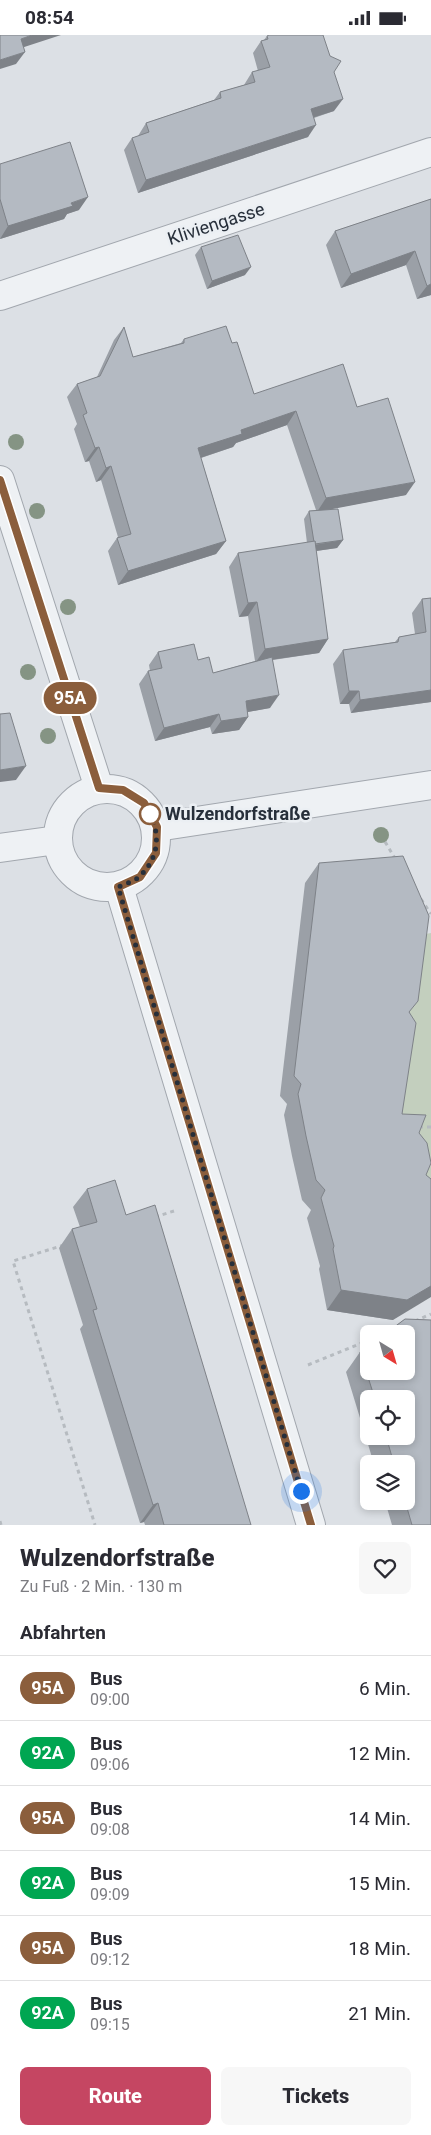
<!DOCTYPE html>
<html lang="de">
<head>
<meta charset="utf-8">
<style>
	:root { --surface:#fff; --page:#f7f7f7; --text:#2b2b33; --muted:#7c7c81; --line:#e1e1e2; --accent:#c54662 }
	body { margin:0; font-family:Roboto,sans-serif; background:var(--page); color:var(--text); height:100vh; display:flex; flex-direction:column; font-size:19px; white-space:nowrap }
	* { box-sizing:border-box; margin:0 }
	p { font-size:16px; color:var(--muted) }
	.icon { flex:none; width:28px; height:28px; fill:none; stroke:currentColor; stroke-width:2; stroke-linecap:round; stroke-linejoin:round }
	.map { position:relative; height:1490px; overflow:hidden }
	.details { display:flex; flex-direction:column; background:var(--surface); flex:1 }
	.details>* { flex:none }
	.badge { padding:0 10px; border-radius:16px; font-size:18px; line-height:32px }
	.needle { width:32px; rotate:143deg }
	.fabs { position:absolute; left:360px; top:1290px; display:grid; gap:10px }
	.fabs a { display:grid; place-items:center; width:55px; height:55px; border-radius:8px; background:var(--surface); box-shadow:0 2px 8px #0003; font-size:25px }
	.you { position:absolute; width:25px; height:25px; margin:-12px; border:4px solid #fff; border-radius:50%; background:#1a73e8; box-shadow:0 0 0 8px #1a73e833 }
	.map>.badge { position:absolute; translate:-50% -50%; box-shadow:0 0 0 2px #fff }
	h2 { padding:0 20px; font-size:19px; line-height:45px }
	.round { display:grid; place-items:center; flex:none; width:52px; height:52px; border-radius:8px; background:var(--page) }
	.summary { display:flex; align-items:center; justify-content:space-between; height:85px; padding:0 20px }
	h1 { font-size:24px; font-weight:800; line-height:38px }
	.button { display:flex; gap:10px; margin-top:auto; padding:10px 20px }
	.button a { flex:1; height:58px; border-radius:8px; background:var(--accent); color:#fff; font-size:20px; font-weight:800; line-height:58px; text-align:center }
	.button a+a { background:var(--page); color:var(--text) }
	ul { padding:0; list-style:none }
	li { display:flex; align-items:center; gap:15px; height:65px; padding:0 20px; border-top:1px solid var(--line) }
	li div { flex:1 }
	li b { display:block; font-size:19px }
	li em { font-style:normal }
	li .badge { min-width:55px; font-weight:700; text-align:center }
	.status { display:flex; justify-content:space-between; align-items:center; height:35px; padding:0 25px; background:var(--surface); direction:ltr }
	.status svg { height:14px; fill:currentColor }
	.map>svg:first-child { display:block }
	.green { fill:#c3cfbe }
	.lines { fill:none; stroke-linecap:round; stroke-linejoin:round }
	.minor-casing { stroke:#a2a7ae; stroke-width:30 }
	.path { stroke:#b6bbc0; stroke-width:3; stroke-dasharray:4 4; stroke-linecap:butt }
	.minor { stroke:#eef1f4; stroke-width:28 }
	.tree { fill:#859484 }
	.wall { fill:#9ba0a7; fill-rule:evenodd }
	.shaded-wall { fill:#7e8288 }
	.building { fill:#b4bac2; stroke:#7e8288 }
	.line-casing { stroke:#fff; stroke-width:11 }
	.line { stroke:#8b5e3c; stroke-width:8 }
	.walk { stroke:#272f3a; stroke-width:5; stroke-dasharray:0 9 }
	.stop-dot { fill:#fff; stroke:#8b5e3c; stroke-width:2.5 }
	.labels { text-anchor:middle; stroke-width:5; stroke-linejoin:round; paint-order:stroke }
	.street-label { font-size:18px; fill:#272f3a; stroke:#ebeff3 }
	.stop-label { font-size:18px; font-weight:bold; fill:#272f3a; stroke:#ebeff3; text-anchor:start }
</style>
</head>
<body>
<div class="status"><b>08:54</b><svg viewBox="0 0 49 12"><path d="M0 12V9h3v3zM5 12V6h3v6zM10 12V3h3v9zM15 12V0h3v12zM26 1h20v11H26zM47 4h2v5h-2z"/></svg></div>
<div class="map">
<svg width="431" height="1490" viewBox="0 0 431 1490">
	<rect width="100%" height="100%" fill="#dce0e5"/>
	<path class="green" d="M431 898V1212L395 1058 415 901Z"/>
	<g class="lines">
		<g class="minor-casing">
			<g id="minor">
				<path d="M0 261 431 117"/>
				<path d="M0 445 99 753"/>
				<circle cx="107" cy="803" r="49"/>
				<path d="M157 792 431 750"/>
				<path d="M0 813 57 805"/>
				<path d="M119 852 311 1490"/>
			</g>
		</g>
		<g class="path">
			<path d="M381 800 396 825"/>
			<path d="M421 864 431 879"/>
			<path d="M419 1092H431"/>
			<path d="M155 1182 174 1176"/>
			<path d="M64 1210 13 1226 95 1490"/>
			<path d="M415 1286 431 1279"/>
			<path d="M308 1330 369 1305"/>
			<path d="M0 1486 1 1490"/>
		</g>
		<use href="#minor" class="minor"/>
	</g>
	<g class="tree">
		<circle cx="16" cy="407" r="8"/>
		<circle cx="37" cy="476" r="8"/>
		<circle cx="68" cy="572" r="8"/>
		<circle cx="28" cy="637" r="8"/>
		<circle cx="48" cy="701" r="8"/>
		<circle cx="381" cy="800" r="8"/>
	</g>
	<g class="wall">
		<path d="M267 1 334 37V76L314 83 308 102 138 158 124 115 132 103 138 101 146 88 214 65 220 57 244 50 252 37 258 36 253 18 261 6 264 5Z"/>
		<path d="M0 129 79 175 67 179 64 184 0 204Z"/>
		<path d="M431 164V260L417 264 406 230 341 253 326 210 335 196Z"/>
		<path d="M201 212 245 240 207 254 195 220Z"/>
		<path d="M124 292 133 322 181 308 184 304 232 308 254 359 357 372 406 460 329 474 343 505 337 513 316 516 328 604 319 618 273 625 270 673 247 677 248 682 239 695 212 699 210 692 155 706 139 649 148 636H150L149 630 158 617 198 625 213 638 255 626 248 581 239 582 229 532 238 518 307 508 304 484 309 476 316 475 287 390 236 408 233 412 201 423 226 506 216 519 118 550 108 516 117 503 118 502 101 445 96 447 89 426 85 427 74 394 77 389 67 362 77 349 97 342 114 305Z"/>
		<path d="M431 563V667L351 678 349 669H340L333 629 343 615 395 607 399 602 415 599 412 578 422 564Z"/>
		<path d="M319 828 410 978 402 1079 419 1098 426 1140 393 1285 327 1275 319 1234 320 1231 307 1183 311 1175 302 1165 292 1121 284 1080 287 1069 280 1061 305 848Z"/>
		<path d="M87 1154 126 1180 251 1490H145L144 1487 140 1488 80 1294 83 1290 59 1213 72 1194 80 1192 73 1172Z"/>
		<path d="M405 1284 431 1285V1490H392L385 1466H406V1429H374L346 1337 360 1317 369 1311V1336H406V1299H385ZM369 1364H406V1401H369Z"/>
	</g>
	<g class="shaded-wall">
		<path d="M32 0H61L12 16 21 4Z"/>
		<path d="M25 17 16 29 0 34V25Z"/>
		<path d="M343 64 334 76 302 86 311 74Z"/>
		<path d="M316 90 308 102 138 158 146 145Z"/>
		<path d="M88 162 79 175 67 179 64 184 0 204 8 191Z"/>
		<path d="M415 216 406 230 341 253 351 239Z"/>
		<path d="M251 232 245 240 207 254 212 246Z"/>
		<path d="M431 249V260L417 264 427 251Z"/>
		<path d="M296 376 287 390 236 408 233 412 188 427 198 413 241 395Z"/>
		<path d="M99 412 89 426 85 427 95 413Z"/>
		<path d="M111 431 101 445 96 447 106 433Z"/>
		<path d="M415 447 406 460 317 477 326 463Z"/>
		<path d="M343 505 337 513 309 517 314 510Z"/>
		<path d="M226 506 216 519 118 550 128 536Z"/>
		<path d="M257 567 248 581 239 582 248 568Z"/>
		<path d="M328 604 319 618 256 627 265 614Z"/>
		<path d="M431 655V667L351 678 360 665Z"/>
		<path d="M349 656H359L349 669H340Z"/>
		<path d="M279 660 270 673 237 679 246 666Z"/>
		<path d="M219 679 210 692 155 706 164 693Z"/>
		<path d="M248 682 239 695 212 699 221 686Z"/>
		<path d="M26 731 16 745 0 747V735Z"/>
		<path d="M431 1251V1262L393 1285 327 1275 341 1255Z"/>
		<path d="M158 1468 144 1487 140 1488 153 1470Z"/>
	</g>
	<g class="building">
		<path d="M0 0H32L21 4 25 17 0 25Z"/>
		<path d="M269 0H323L330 21 341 26 334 37 343 64 311 74 316 90 146 145 132 103 149 97 146 88 221 63 220 57 255 47 252 37 270 32 261 6 268 4 267 1Z"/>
		<path d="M70 107 88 162 71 168 73 171 8 191 0 164V129Z"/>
		<path d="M431 164V249L427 251 415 216 351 239 335 196Z"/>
		<path d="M238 200 251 232 212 246 201 212Z"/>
		<path d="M226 291 232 308 237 307 254 359 343 329 357 372 388 363 415 447 326 463 296 376 241 395 242 399 198 413 226 506 128 536 117 503 131 499 111 431 106 433 99 412 95 413 83 380 87 378 77 349 100 341 124 292 133 322 184 308V304Z"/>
		<path d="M338 474 343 505 315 509V506L314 507 309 476Z"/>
		<path d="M315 506 328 604 265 614 257 567 248 568 238 518Z"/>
		<path d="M431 563V655L360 665 359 656H349L343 615 398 607 399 602 426 597 422 564Z"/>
		<path d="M194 609 198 625 209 622 213 638 272 622 279 660 246 666 248 682 221 686 219 679 164 693 148 636 162 633 158 617Z"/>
		<path d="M10 678 26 731 0 735V679Z"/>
		<path d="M403 821 429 881 418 966 409 977 416 988 402 1079 426 1080 419 1098 427 1108 431 1128 426 1140 431 1144V1251L407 1265 341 1255 333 1214 334 1211 321 1163 325 1155 316 1145 306 1101 298 1059 301 1049 294 1041 319 828Z"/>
		<path d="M115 1145 126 1180 155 1170 251 1490H164L158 1468 153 1470 93 1275 97 1274 72 1194 97 1187 87 1154Z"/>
		<path d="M405 1284 431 1285V1490H412L405 1466H406V1429H394L386 1401H406V1364H375L360 1317 369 1311V1336H406V1299H385Z"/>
	</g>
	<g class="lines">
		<g class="line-casing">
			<path id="line" d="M0 445 99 753 123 755 144 768 157 792 156 818 140 842 118 852 311 1490"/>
		</g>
		<use href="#line" class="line"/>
		<path class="walk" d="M150 779C161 801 158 824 140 841 135 846 125 849 118 852L301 1456"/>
	</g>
	<circle class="stop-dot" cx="150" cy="779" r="10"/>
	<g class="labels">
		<g class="street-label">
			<text transform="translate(216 189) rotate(-18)" y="6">Kliviengasse</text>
		</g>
		<g class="stop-label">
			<text x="165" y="785">Wulzendorfstraße</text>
		</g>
	</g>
</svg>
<div class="fabs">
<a><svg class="needle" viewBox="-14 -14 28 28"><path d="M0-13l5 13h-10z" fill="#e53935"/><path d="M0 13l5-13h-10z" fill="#7c7c81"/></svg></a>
<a><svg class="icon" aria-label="locate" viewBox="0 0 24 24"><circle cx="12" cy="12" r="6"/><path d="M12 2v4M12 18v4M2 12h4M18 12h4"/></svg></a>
<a><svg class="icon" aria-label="layers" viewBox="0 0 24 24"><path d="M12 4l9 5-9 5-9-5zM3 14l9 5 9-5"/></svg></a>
</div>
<div class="you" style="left:301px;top:1456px"></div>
<b class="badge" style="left:70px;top:663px;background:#8b5e3c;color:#fff">95A</b>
</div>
<section class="details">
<div class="summary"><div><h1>Wulzendorfstraße</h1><p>Zu Fuß · 2 Min. · 130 m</p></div><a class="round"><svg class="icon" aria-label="heart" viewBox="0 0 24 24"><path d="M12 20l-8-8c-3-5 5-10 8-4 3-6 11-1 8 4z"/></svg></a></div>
<h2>Abfahrten</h2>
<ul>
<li><span class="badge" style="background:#8b5e3c;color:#fff">95A</span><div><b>Bus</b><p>09:00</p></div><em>6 Min.</em></li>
<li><span class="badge" style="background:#00a651;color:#fff">92A</span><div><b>Bus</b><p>09:06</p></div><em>12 Min.</em></li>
<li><span class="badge" style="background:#8b5e3c;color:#fff">95A</span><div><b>Bus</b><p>09:08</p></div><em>14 Min.</em></li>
<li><span class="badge" style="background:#00a651;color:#fff">92A</span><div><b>Bus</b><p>09:09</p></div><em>15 Min.</em></li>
<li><span class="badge" style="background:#8b5e3c;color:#fff">95A</span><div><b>Bus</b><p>09:12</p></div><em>18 Min.</em></li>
<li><span class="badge" style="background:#00a651;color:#fff">92A</span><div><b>Bus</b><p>09:15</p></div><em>21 Min.</em></li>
</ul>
<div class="button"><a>Route</a><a>Tickets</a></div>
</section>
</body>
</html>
